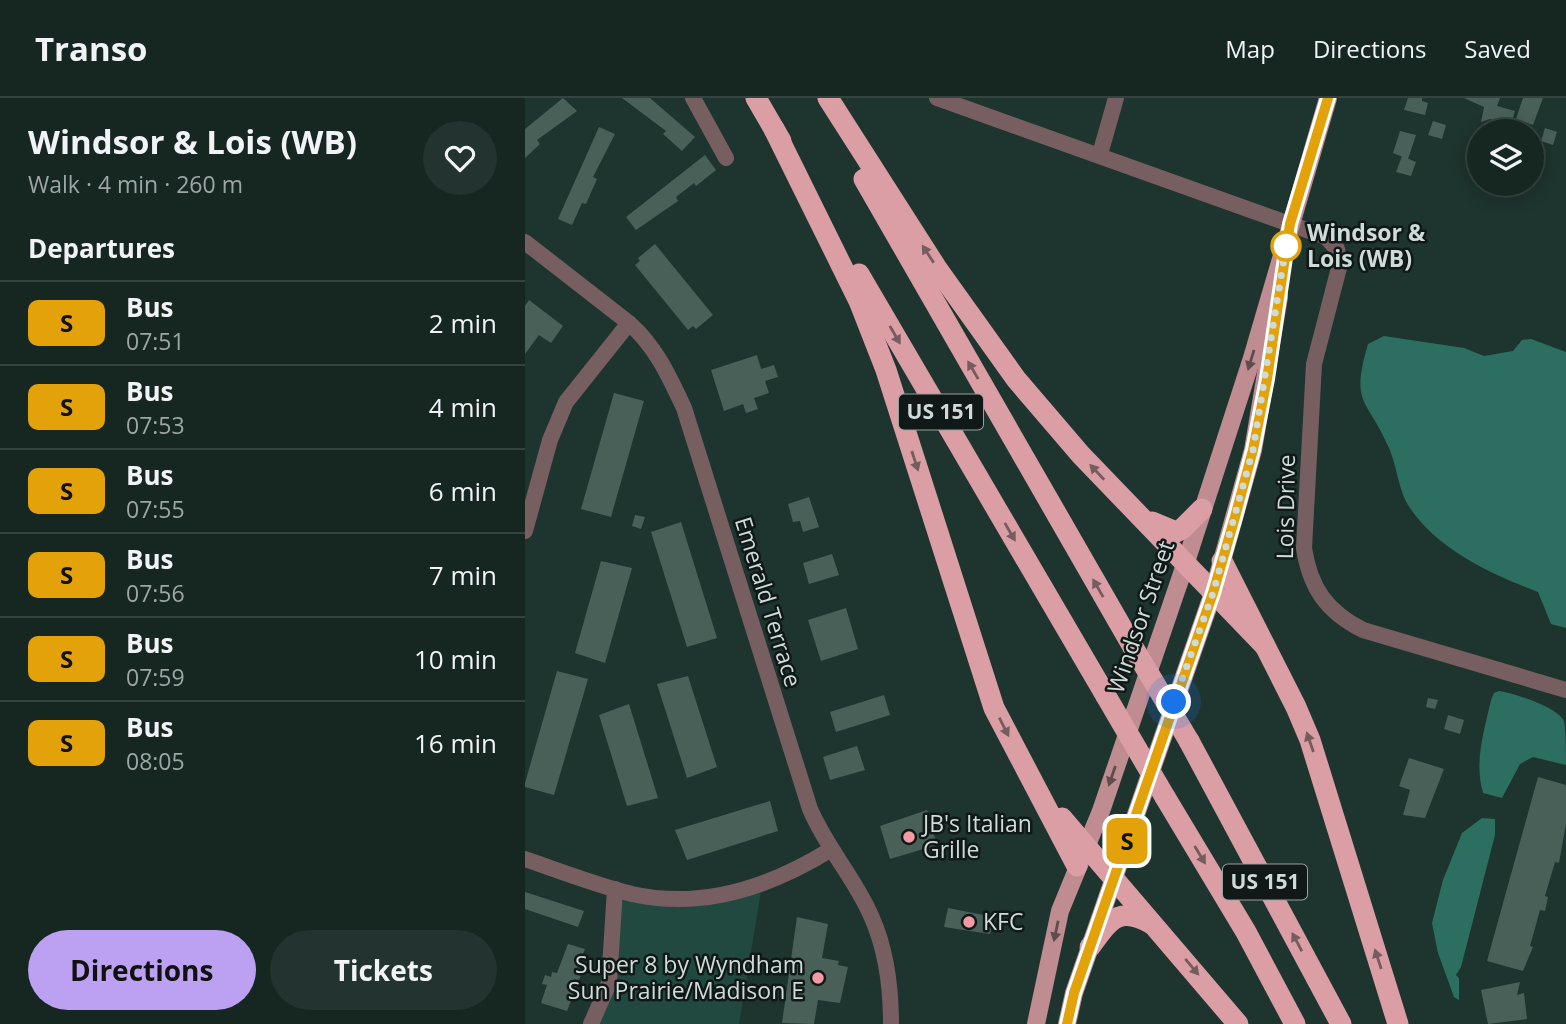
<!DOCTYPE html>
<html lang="en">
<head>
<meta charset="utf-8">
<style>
	:root { --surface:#162722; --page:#23332f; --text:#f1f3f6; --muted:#9ea5a5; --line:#354440; --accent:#bca0f2 }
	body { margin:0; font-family:"Open Sans",sans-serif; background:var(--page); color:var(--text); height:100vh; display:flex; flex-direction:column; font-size:26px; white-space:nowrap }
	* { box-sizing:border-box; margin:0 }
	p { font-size:23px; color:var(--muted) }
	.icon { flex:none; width:38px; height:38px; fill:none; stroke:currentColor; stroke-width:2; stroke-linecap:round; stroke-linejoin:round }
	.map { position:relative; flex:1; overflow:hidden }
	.drawer { display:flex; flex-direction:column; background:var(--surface); width:525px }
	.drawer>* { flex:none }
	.badge { padding:0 14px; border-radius:10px; font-size:24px; line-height:46px }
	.fabs { position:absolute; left:942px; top:21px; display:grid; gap:14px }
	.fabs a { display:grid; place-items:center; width:77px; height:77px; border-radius:50%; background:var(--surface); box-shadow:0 4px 18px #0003,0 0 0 2px var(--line); font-size:35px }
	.you { position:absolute; width:35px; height:35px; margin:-18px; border:5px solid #fff; border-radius:50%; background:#1a73e8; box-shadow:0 0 0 10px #1a73e833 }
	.map>.badge { position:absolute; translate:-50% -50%; box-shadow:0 0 0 4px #fff }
	h2 { padding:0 28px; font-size:26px; line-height:63px }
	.round { display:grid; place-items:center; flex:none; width:74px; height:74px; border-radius:37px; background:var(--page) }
	.overview { display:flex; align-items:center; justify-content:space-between; height:119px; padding:0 28px }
	h1 { font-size:33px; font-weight:700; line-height:52px }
	.primary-button { display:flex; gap:14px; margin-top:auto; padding:14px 28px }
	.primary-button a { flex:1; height:80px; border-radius:42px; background:var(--accent); color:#111; font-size:28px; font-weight:700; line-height:80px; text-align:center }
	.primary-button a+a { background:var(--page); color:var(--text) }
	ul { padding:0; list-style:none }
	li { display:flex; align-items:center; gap:21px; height:84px; padding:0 28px; border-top:2px solid var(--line) }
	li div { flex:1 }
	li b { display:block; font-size:26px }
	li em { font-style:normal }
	li .badge { min-width:77px; font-weight:700; text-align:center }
	header { display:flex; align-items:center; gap:42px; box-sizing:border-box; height:98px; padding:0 35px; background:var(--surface); border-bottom:2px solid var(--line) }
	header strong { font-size:33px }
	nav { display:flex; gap:38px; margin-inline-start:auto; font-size:24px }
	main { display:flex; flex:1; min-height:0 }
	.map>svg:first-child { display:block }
	.green { fill:#214940 }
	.water { fill:#2c6f60 }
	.building { fill:#496059 }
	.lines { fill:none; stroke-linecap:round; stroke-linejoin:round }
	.minor { stroke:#775e60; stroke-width:16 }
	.major { stroke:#be8c91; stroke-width:18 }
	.highway { stroke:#da9ea4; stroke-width:21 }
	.highway-bridge { stroke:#da9ea4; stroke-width:21 }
	.oneway { fill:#755c5e }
	.oneway2 { fill:#5e4d4e }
	.line-casing { stroke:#fff; stroke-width:16 }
	.line { stroke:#e3a20a; stroke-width:10 }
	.walk { stroke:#cfdbd8; stroke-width:7; stroke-dasharray:0 12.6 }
	.stop-dot { fill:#fff; stroke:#e3a20a; stroke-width:3.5 }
	.poi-dot { fill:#f49aa4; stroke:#101917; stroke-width:2.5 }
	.labels { text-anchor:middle; stroke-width:5; stroke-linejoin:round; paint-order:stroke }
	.shield { fill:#101917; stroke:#96a19e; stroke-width:2 }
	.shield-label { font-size:21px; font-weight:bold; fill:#cfdbd8 }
	.stop-label { font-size:23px; font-weight:bold; fill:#cfdbd8; stroke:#101917; text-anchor:start }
	.street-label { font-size:23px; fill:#cfdbd8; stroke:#101917 }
	.poi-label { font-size:23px; fill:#cfdbd8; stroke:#101917; text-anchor:start }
</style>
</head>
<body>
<header>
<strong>Transo</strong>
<nav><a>Map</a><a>Directions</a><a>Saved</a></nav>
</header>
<main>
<section class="drawer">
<div class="overview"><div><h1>Windsor &amp; Lois (WB)</h1><p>Walk · 4 min · 260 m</p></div><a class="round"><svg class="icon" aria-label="heart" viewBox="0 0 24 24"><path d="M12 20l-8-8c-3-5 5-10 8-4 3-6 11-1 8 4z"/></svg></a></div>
<h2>Departures</h2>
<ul>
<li><span class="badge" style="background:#e3a20a;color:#111">S</span><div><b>Bus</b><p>07:51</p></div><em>2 min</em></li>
<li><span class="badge" style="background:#e3a20a;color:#111">S</span><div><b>Bus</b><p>07:53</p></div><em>4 min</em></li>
<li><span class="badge" style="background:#e3a20a;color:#111">S</span><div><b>Bus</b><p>07:55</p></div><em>6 min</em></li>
<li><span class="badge" style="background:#e3a20a;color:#111">S</span><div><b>Bus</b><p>07:56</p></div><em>7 min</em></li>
<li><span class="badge" style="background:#e3a20a;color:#111">S</span><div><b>Bus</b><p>07:59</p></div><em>10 min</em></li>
<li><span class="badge" style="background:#e3a20a;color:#111">S</span><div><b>Bus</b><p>08:05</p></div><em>16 min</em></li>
</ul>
<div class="primary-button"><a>Directions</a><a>Tickets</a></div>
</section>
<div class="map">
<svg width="1041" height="926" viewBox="0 0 1041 926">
	<rect width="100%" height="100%" fill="#1e342e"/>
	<path class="green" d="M237 787 214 926H66L77 907 90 791 160 800Z"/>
	<g class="water">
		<path d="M859 238 939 250 959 258 988 253 997 242 1006 241 1041 254V530L1026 526 1013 494C968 477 913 452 885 410 874 395 872 368 864 350 842 299 825 308 843 246Z"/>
		<path d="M974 593C989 595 1032 609 1039 623 1041 633 1041 655 1041 667L1008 659 995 666 977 700 958 695C949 663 959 634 966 602L969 595Z"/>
		<path d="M957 720 970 721V737L936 869 931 877 934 880V902L929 899 913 855 907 825 918 782 937 735Z"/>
	</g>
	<g class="building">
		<path d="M38 0 52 13 12 42 15 46 0 60V31Z"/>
		<path d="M97 0H125L170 39 157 53 138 36 141 33Z"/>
		<path d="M883 0H897V3L903 5 900 17 879 12Z"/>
		<path d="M939 0H975L972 8 990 13 986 27 965 21 956 24 959 9Z"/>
		<path d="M998 0H1018L1008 27 991 21Z"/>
		<path d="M908 23 921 27 917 41 903 37Z"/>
		<path d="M74 29 90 36 68 79 72 81 61 106 57 105 47 127 33 121Z"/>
		<path d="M1020 30 1032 34 1028 47 1016 43Z"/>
		<path d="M875 33 891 37 883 61 868 55Z"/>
		<path d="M180 57 191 72 171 88 169 85 151 99 153 103 111 132 101 119Z"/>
		<path d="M877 58 891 64 886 78 871 74Z"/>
		<path d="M130 146 188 217 171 231 168 228 163 232 110 167 115 163 113 160Z"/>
		<path d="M4 202 38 228 26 245 14 237 0 256V208Z"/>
		<path d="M232 257 236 271 249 267 253 279 240 283 244 295 229 300 233 311 221 315 218 306 199 313 186 272Z"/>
		<path d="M89 295 119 303 86 419 56 411Z"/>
		<path d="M284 399 294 429 278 434 275 423 268 424 263 406Z"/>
		<path d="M110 417 120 419 116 431 107 428Z"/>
		<path d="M156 424 192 540 162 549 126 434Z"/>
		<path d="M307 456 314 477 284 486 278 465Z"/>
		<path d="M76 463 107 470 80 565 50 555Z"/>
		<path d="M321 510 333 551 296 563 283 522Z"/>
		<path d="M32 573 63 581 29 697 0 689V685Z"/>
		<path d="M163 578 192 669 162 680 132 586Z"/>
		<path d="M359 597 365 617 311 634 305 614Z"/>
		<path d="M903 600 913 602 910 611 901 609Z"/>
		<path d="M104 606 133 700 102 708 74 617Z"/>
		<path d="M923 617 939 622 935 636 919 631Z"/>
		<path d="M332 648 340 672 305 682 298 659Z"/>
		<path d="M884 660 919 671 900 720 878 717 885 692 874 688Z"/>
		<path d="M1013 679 1041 687V726L1034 765 1030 764 1020 798 1023 799 1020 813 1015 812 1005 848 1008 849 998 873 962 863Z"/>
		<path d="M245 703 253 733 162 762 150 732Z"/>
		<path d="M402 712 412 747 365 761 355 728Z"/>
		<path d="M0 794 59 813 53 829 0 811Z"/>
		<path d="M423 810 469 819 465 836 419 829Z"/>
		<path d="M272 819 303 826 297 860 314 863 313 867 323 869 315 905 293 902 289 926 257 925Z"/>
		<path d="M43 846 60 851 52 870 58 872 42 913 16 905 22 887 17 886 20 877 26 879 27 874 32 875Z"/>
		<path d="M995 884 992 897 999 895 1002 921 963 926 956 892Z"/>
	</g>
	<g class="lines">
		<g class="minor">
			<path d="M168 0 201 60"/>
			<path d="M412 0 801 139 812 151 815 166 789 266 779 450C785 490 802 514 838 532L1041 592"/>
			<path d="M575 56 591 0"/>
			<path d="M0 144 104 225C131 249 144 278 159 310L285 711C302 751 332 783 347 820 362 854 366 890 366 926"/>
			<path d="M0 433 25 342 41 304 104 225"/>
			<path d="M0 761C35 773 71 787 107 796 178 812 245 789 305 752"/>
			<path d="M66 926 84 885 90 791"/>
		</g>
		<g class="major">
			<path d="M511 926 535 813 576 713 661 464 727 260 803 0"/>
			<path d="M542 926 549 895 688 495 728 352 754 199"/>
		</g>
		<g class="highway">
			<path d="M231 0 256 43"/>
			<path d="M303 0 411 169 491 281 556 357 739 547"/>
			<path d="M249 31 334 203 361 272 469 610 552 768"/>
			<path d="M339 81 608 549"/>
			<path d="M334 176 581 598"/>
			<path d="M627 424 651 434 657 431 677 411"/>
			<path d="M697 463 771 609 785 642 873 926"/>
			<path d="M664 643 816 926"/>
			<path d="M640 699 721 834 770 926"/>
			<path d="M537 720 713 926"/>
			<path d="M565 849C585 822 593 807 627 826"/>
		</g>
		<g class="highway-bridge">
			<path d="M608 549 664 643"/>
			<path d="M581 598 640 699"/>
		</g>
	</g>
	<defs><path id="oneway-solid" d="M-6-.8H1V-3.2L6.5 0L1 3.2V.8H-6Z" transform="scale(1.75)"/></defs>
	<g class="oneway">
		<use href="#oneway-solid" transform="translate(403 156) rotate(-123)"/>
		<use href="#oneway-solid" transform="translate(370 237) rotate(60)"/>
		<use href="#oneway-solid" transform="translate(448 272) rotate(-120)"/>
		<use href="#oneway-solid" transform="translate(390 363) rotate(72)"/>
		<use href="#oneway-solid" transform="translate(572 374) rotate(-133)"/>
		<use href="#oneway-solid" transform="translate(485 434) rotate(60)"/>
		<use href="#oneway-solid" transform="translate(573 490) rotate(-120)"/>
		<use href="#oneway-solid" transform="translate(479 629) rotate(63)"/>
		<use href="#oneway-solid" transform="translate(785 644) rotate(-109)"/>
		<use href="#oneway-solid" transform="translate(675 757) rotate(59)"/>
		<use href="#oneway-solid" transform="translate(772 844) rotate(-118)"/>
		<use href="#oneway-solid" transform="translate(853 861) rotate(-108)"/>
		<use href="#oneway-solid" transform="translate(667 869) rotate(50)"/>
	</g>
	<g class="oneway2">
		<use href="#oneway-solid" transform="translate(726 262) rotate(107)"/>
		<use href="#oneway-solid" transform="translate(587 678) rotate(109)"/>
		<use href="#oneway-solid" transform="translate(531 833) rotate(102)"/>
	</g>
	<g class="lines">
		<g class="line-casing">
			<path id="line" d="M542 926 549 895 688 495 710 419 728 352 742 281 765 126 803 0"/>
		</g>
		<use href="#line" class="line"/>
		<path class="walk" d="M649 604 688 495 728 352 761 148"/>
	</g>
	<circle class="stop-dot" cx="761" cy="148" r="14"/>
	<g class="poi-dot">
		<circle cx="384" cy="739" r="7"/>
		<circle cx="444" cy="824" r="7"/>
		<circle cx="293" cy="880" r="7"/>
	</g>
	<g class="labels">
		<g class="shield">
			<rect x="374" y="296.5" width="84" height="35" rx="5"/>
			<rect x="698" y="766.5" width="84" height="35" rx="5"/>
		</g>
		<g class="shield-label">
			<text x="416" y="321">US 151</text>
			<text x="740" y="791">US 151</text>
		</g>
		<g class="stop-label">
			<text x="782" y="143">Windsor &amp;<tspan x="782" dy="26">Lois (WB)</tspan></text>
		</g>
		<g class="street-label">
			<text transform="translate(761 409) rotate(-89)" y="8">Lois Drive</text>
			<text transform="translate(243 504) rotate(73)" y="8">Emerald Terrace</text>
			<text transform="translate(616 519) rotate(-71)" y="8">Windsor Street</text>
		</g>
		<g class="poi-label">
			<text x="398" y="734">JB's Italian<tspan x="398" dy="26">Grille</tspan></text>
			<text x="458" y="832">KFC</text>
			<text x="279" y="875" text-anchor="end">Super 8 by Wyndham<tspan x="279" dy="26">Sun Prairie/Madison E</tspan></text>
		</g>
	</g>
</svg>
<div class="fabs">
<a><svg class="icon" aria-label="layers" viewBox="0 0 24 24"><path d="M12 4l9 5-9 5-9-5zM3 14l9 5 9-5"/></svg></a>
</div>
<div class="you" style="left:649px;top:604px"></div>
<b class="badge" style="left:602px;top:743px;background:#e3a20a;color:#111">S</b>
</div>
</main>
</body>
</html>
